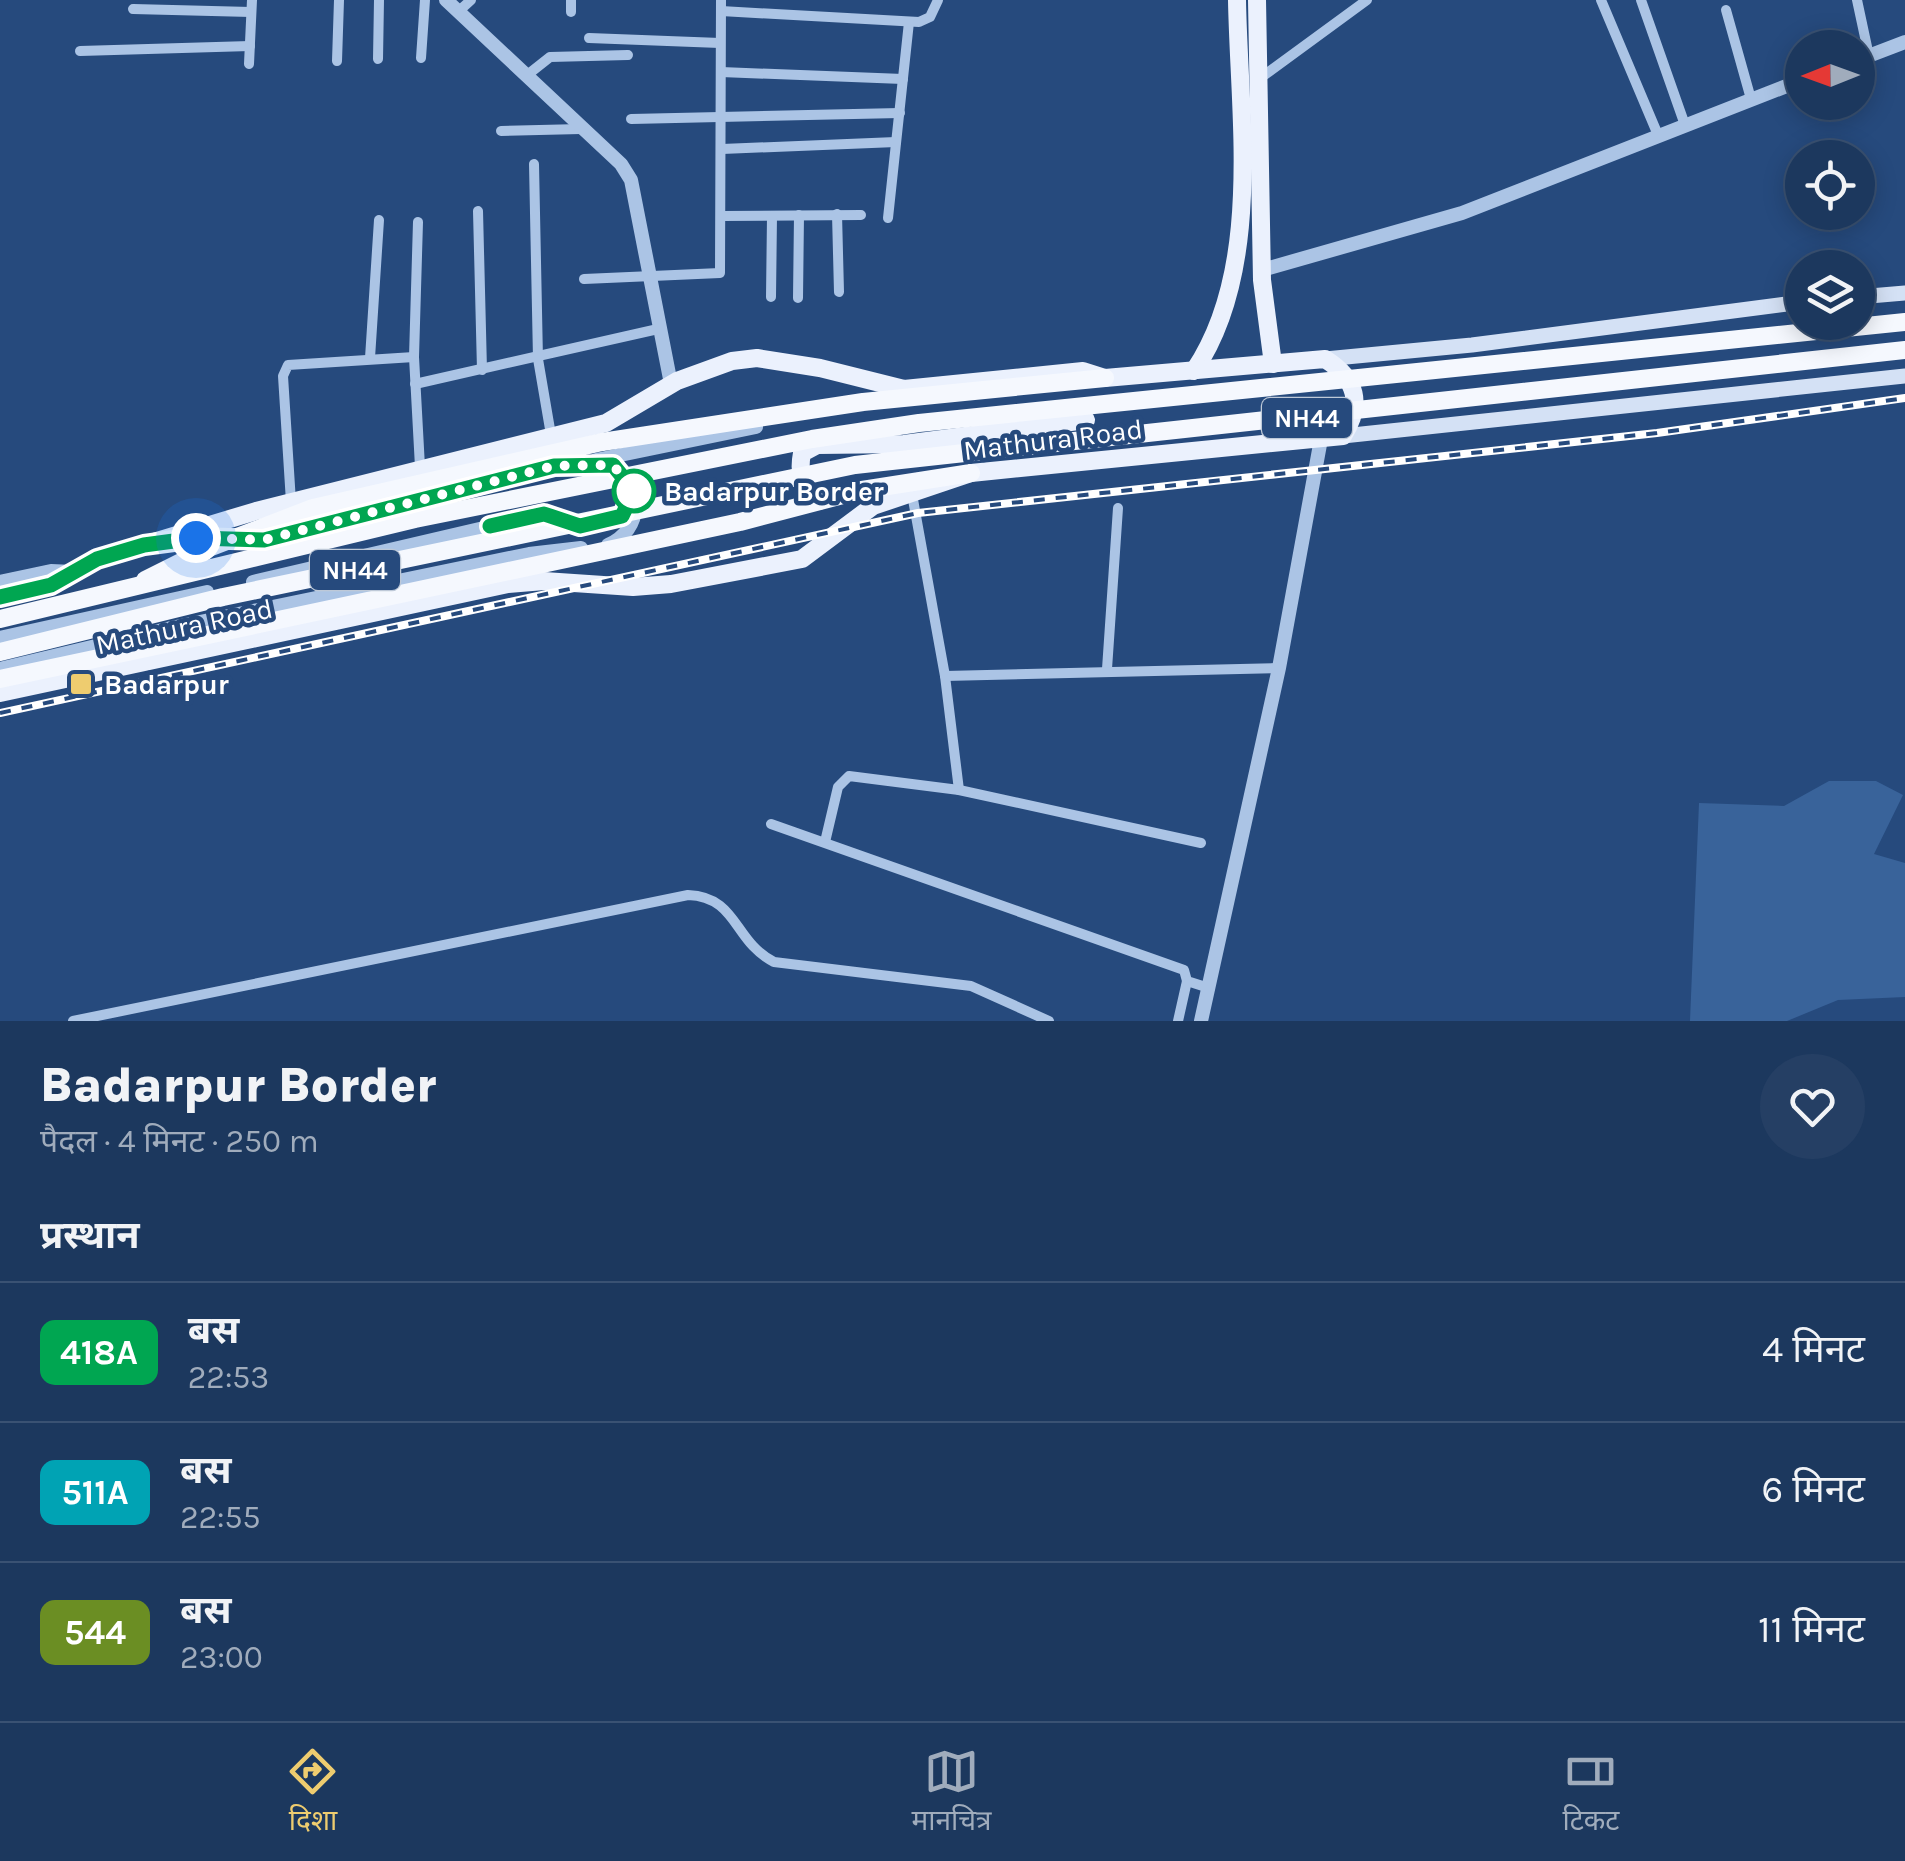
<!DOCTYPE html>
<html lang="hi">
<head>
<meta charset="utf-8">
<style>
	:root { --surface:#1c385e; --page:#253f64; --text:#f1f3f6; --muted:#a0acbc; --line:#3a5273; --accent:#eecc6f }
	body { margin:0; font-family:Karla,"Noto Sans Devanagari",sans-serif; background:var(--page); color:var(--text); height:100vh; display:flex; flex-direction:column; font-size:38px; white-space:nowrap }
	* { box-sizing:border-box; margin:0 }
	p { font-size:32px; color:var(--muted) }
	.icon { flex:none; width:55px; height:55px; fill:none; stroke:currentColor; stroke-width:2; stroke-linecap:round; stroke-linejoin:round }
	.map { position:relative; height:1021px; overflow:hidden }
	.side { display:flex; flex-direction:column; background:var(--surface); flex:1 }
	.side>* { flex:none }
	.badge { padding:0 20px; border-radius:15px; font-size:35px; line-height:65px }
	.needle { width:65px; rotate:269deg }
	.fabs { position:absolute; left:1785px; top:30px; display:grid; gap:20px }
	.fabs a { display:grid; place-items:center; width:90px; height:90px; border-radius:50%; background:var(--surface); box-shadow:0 5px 25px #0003,0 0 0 2px var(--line); font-size:50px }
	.you { position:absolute; width:50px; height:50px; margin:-25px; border:8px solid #fff; border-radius:50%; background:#1a73e8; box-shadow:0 0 0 15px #1a73e833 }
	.map>.badge { position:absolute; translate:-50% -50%; box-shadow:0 0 0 5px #fff }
	h2 { padding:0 40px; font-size:38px; line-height:90px }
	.round { display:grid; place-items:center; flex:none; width:105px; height:105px; border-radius:52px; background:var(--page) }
	.headline { display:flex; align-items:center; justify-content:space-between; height:170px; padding:0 40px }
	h1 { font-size:48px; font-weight:800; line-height:75px }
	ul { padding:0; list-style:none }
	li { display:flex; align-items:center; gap:30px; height:140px; padding:0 40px; border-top:2px solid var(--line) }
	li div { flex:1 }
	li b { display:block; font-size:38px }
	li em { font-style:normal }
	li .badge { min-width:110px; font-weight:700; text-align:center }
	.menu { display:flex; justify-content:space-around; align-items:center; height:140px; border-top:2px solid var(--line); background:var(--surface); font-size:28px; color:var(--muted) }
	.menu a { display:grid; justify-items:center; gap:5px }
	.menu .on { color:var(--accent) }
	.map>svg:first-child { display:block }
	.green { fill:#39639a }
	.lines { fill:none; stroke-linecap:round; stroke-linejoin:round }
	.minor { stroke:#abc4e5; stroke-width:10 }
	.tertiary { stroke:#abc4e5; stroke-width:14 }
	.secondary { stroke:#d4e1f5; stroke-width:15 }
	.primary { stroke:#ebf1fd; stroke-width:18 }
	.trunk { stroke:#f5f8fe; stroke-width:18 }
	.rail-casing { stroke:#fff; stroke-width:8 }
	.rail { stroke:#264a7d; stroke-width:4; stroke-dasharray:11; stroke-linecap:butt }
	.trunk-bridge { stroke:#f5f8fe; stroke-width:18 }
	.line-casing { stroke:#fff; stroke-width:22 }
	.line { stroke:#00a651; stroke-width:15 }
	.walk { stroke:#fff; stroke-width:10; stroke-dasharray:0 18 }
	.stop-dot { fill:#fff; stroke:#00a651; stroke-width:5 }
	.poi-dot { fill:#eecc6f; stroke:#264a7d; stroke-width:4 }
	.labels { text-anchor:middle; stroke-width:9; stroke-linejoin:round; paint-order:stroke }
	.shield { fill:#264a7d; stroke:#bec9d8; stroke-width:2.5 }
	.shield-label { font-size:25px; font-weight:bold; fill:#fff }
	.street-label { font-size:28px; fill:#fff; stroke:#264a7d }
	.stop-label { font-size:28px; font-weight:bold; fill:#fff; stroke:#264a7d; text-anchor:start }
	.poi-label { font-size:28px; font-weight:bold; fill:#fff; stroke:#264a7d; text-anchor:start }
</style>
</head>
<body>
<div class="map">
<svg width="1905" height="1021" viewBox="0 0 1905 1021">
	<rect width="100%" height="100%" fill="#264a7d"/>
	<path class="green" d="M1829 781H1876L1903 795 1874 854 1905 863V997L1838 1000 1787 1021H1690L1699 803 1784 806Z"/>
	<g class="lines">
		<g class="minor">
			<path d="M1601 0 1658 135"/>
			<path d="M1641 0 1685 125"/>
			<path d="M1857 0 1869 56"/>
			<path d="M133 9 251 12"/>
			<path d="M460 10 471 0"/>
			<path d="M1726 10 1751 99"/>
			<path d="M721 11 919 22 930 17 938 0"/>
			<path d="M571 12V0"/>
			<path d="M589 38 720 43"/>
			<path d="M80 51 250 46"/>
			<path d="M421 58 425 0"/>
			<path d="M378 59 379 0"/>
			<path d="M337 61 339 0"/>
			<path d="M249 64 252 0"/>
			<path d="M721 72 903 79"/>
			<path d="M526 76 550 57 628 55"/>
			<path d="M1259 79 1367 0"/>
			<path d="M631 119 900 113"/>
			<path d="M501 131 581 129"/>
			<path d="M722 149 896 142"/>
			<path d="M534 164 538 359 551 435"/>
			<path d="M478 211 482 370"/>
			<path d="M837 214 839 292"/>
			<path d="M723 216 861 215"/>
			<path d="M888 218 909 22"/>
			<path d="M418 222 414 357 420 467"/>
			<path d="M584 279 720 273 721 0"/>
			<path d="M771 297 772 216"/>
			<path d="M798 298 799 215"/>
			<path d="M370 358 379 220"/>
			<path d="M415 384 658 329"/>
			<path d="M912 494 945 676 959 790"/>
			<path d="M291 502 283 376 288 365 414 357"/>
			<path d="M1107 669 1118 508"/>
			<path d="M945 676 1279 668"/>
			<path d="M771 824 1184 970 1187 981 1209 988"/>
			<path d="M825 842 838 787 849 776 959 790 1201 843"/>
			<path d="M73 1021 688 895C738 897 733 941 774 962L971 986 1049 1021"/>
			<path d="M1178 1021 1187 981"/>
		</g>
		<g class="tertiary">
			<path d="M446 0 621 164 631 180 671 384"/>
			<path d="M1858 60 1905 42"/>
			<path d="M1262 270 1462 213 1802 80"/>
			<path d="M596 460 756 427"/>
			<path d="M182 540 264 539 554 466 613 465C644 487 643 530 608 545"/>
			<path d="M0 582 51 571 73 572"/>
			<path d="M253 582 544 514 572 523"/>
			<path d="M0 638 207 592"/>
			<path d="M0 669 171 628 529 554 581 548"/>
			<path d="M1201 1021 1279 668 1321 439"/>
		</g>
		<g class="secondary">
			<path d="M1858 297 1905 293"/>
			<path d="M1325 359 1472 345 1802 302"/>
			<path d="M1343 436 1905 376"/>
		</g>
		<g class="primary">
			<path d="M1257 0 1262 280 1273 364"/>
			<path d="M1194 371C1263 269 1239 118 1237 0"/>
			<path d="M819 501C802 488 798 474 802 453L817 445 904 444 1086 420"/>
			<path d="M0 597 51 585 97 559 256 511 606 423 677 381 732 361 757 358 820 368 904 389 1083 371 1105 378 1325 359C1357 379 1363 404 1343 436L971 473 873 506 802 559 671 584 633 587 544 581 508 584 0 693"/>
		</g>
		<g class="trunk">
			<path d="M602 442 863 402 1105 378"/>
			<path d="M0 679 740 522 862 490 971 473"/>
		</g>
		<g class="rail-casing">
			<path id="rail" d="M0 713 918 513 1657 433 1905 398"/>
		</g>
		<use href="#rail" class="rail"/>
		<g class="trunk-bridge">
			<path d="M145 580 211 547 313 508 602 442"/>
			<path d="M0 619 415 519 812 439 919 423 1905 322"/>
			<path d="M0 652 223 597 855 465 1905 350"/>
		</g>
	</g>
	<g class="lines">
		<g class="line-casing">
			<path id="line" d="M0 597 51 585 97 559 144 545 196 538 264 540 554 466 613 465 634 491 622 516 580 526 544 514 490 526"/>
		</g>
		<use href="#line" class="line"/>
		<path class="walk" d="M196 538 264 540 554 466 613 465 634 491"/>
	</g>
	<circle class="stop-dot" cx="634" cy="491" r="20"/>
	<rect class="poi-dot" x="69" y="672" width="24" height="24" rx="5"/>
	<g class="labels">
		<g class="shield">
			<rect x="1262" y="398" width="90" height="40" rx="8"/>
			<rect x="310" y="550" width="90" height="40" rx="8"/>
		</g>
		<g class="shield-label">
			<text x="1307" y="427">NH44</text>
			<text x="355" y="579">NH44</text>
		</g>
		<g class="street-label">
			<text transform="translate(1053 439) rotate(-7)" y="10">Mathura Road</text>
			<text transform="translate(184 626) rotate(-12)" y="10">Mathura Road</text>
		</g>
		<g class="stop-label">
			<text x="664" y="501">Badarpur Border</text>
		</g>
		<g class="poi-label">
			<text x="104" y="694">Badarpur</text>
		</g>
	</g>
</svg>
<div class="fabs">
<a><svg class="needle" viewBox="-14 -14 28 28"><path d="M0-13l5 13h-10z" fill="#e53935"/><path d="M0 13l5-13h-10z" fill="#a0acbc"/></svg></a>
<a><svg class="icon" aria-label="locate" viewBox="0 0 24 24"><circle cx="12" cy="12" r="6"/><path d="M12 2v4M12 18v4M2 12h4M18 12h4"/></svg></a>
<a><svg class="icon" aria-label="layers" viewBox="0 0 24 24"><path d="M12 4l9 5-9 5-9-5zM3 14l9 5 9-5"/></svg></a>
</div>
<div class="you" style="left:196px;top:538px"></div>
</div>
<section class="side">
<div class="headline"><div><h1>Badarpur Border</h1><p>पैदल · 4 मिनट · 250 m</p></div><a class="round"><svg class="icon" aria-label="heart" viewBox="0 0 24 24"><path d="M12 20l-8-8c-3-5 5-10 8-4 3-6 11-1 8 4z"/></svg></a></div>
<h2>प्रस्थान</h2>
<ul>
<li><span class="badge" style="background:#00a651;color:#fff">418A</span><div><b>बस</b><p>22:53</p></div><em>4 मिनट</em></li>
<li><span class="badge" style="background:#00a3b4;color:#fff">511A</span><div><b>बस</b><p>22:55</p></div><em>6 मिनट</em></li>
<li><span class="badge" style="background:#6b8e23;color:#fff">544</span><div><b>बस</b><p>23:00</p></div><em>11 मिनट</em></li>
</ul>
</section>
<nav class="menu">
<a class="on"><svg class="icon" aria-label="directions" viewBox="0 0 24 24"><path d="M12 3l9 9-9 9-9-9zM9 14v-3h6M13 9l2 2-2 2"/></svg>दिशा</a>
<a><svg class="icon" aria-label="map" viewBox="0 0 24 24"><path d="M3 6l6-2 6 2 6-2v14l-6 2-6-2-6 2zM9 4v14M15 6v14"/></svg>मानचित्र</a>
<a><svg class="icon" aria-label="tickets" viewBox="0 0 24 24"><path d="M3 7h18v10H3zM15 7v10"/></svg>टिकट</a>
</nav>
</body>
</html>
